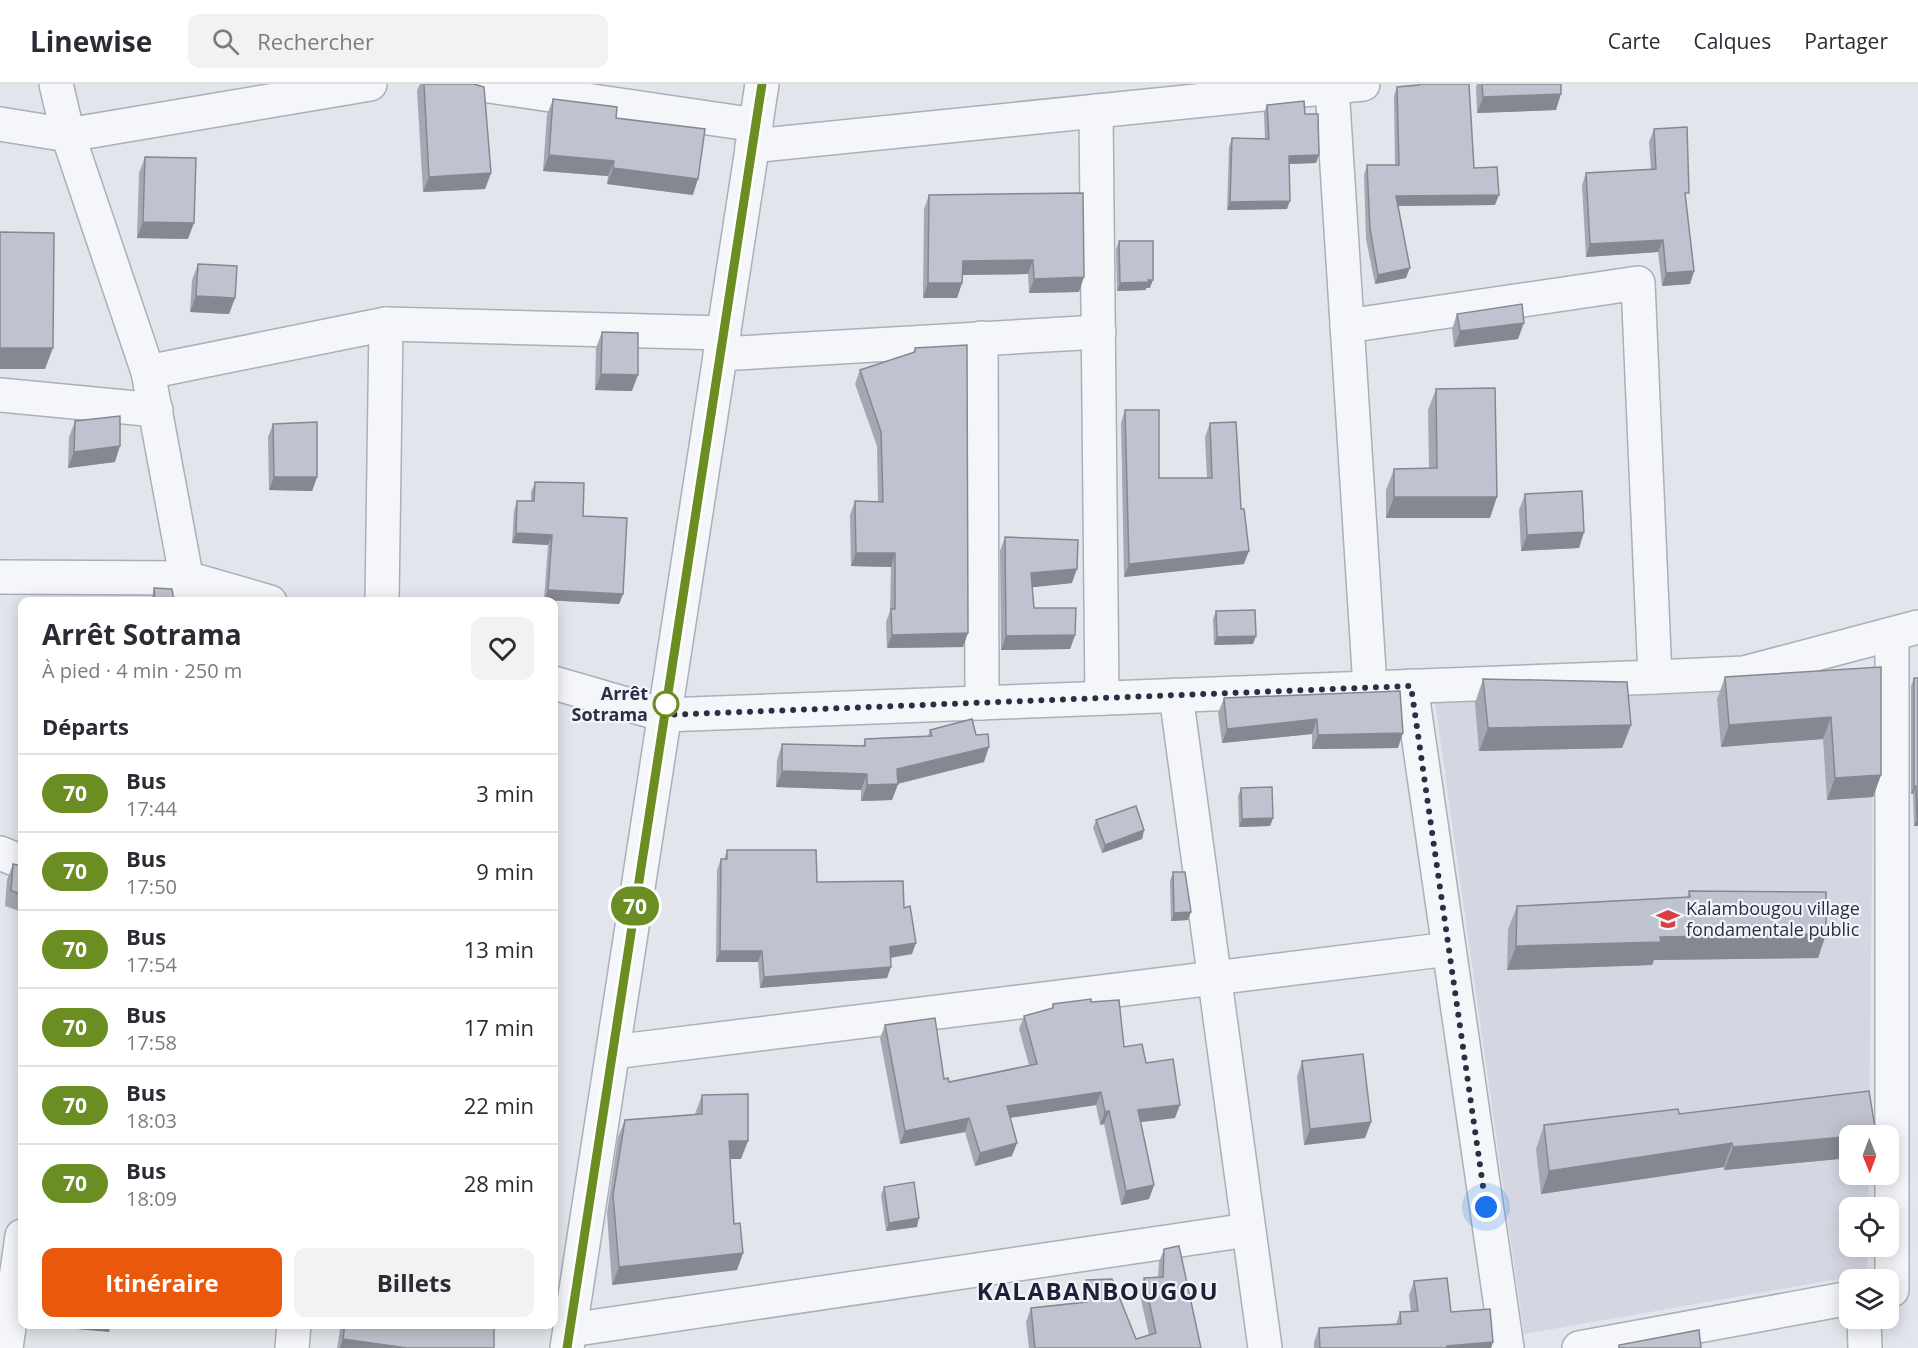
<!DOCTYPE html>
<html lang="fr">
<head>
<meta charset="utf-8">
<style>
	:root { --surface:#fff; --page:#f2f2f3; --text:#2b2b33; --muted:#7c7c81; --line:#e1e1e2; --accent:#ea580c }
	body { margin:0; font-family:"Open Sans",sans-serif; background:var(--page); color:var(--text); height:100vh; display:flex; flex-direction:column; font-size:22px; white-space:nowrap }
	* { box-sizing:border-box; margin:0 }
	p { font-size:20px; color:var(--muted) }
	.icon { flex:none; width:33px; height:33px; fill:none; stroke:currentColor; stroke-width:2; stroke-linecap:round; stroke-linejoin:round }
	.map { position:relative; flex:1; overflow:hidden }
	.drawer { position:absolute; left:18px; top:513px; width:540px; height:732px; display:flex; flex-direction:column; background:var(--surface); border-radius:12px; box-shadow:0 3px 15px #0003 }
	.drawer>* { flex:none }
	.badge { padding:0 12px; border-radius:20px; font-size:21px; line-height:39px }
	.needle { width:39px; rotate:179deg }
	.tools { position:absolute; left:1839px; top:1041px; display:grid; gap:12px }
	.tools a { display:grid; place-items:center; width:60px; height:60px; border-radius:12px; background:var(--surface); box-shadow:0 3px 15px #0003; font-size:30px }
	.you { position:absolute; width:30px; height:30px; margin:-15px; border:4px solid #fff; border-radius:50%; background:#1a73e8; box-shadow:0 0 0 9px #1a73e833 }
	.map>.badge { position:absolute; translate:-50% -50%; box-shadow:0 0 0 3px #fff }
	h2 { padding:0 24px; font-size:22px; line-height:54px }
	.round { display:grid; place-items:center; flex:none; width:63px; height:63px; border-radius:12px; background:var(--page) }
	.headline { display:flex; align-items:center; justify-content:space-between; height:102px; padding:0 24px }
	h1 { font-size:28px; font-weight:700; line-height:45px }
	.action { display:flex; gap:12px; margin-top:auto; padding:12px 24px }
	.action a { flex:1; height:69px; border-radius:12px; background:var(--accent); color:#fff; font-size:24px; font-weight:700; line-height:69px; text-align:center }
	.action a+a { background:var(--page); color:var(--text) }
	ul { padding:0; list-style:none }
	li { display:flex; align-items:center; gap:18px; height:78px; padding:0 24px; border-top:2px solid var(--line) }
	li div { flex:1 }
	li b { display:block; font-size:22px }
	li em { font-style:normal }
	li .badge { min-width:66px; font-weight:700; text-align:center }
	header { display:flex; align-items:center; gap:36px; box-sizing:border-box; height:84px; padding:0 30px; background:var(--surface); border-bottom:2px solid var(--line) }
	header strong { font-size:28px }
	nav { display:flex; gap:33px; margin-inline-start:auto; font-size:21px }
	.search { width:420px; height:54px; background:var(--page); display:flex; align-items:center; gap:15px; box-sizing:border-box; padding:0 21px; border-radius:12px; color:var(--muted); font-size:22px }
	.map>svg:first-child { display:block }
	.built { fill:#d4d7e1 }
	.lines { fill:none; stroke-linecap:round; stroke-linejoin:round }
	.minor-casing { stroke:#aaafb9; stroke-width:36 }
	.minor { stroke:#f5f6f9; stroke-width:33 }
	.wall { fill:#a4a8b2 }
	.shaded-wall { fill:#868891 }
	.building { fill:#bfc3cf; stroke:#868891; stroke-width:1.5 }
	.line-casing { stroke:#fff; stroke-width:14 }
	.line { stroke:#6b8e23; stroke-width:9 }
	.walk { stroke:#283045; stroke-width:6; stroke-dasharray:0 10.8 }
	.stop-dot { fill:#fff; stroke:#6b8e23; stroke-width:3 }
	.labels { text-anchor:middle; stroke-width:4.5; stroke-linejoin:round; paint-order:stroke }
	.stop-label { font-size:18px; font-weight:bold; fill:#283045; stroke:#f2f4f8; text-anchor:end }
	.poi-label { font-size:18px; fill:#283045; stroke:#f2f4f8; text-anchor:start }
	.district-label { font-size:24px; font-weight:bold; letter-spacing:1.5px; fill:#1b2136; stroke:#f2f4f8 }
</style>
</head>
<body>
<header>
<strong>Linewise</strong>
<div class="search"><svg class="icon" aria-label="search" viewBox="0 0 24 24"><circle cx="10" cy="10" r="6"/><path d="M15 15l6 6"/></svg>Rechercher</div>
<nav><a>Carte</a><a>Calques</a><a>Partager</a></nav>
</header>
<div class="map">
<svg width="1918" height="1264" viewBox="0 0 1918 1264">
	<rect width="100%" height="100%" fill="#e2e5eb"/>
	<path class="built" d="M1874 603 1869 1051 1850 1052V1090L1869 1091 1868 1123 1850 1124V1162L1868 1163 1867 1190 1524 1250 1435 618Z"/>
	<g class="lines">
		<g class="minor-casing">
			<g id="minor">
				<path d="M56 0 68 51 148 288 191 518"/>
				<path d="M476 0 756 41"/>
				<path d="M1332 3 1370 603"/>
				<path d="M1096 27 1102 614"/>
				<path d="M0 40 68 51 370 0"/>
				<path d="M752 62 1363 0"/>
				<path d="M1347 242 1638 199 1655 593"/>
				<path d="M981 254 982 619"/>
				<path d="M720 270 1099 248"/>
				<path d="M148 288 386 240 724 249"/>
				<path d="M0 311 156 326"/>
				<path d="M0 493 187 494 270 518"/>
				<path d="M382 518 386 240"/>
				<path d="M1892 552V1206"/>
				<path d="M554 599 664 631 1655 593 1744 589 1918 543"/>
				<path d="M1411 602 1507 1264"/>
				<path d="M1176 611 1265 1264"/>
				<path d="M0 769 22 778"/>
				<path d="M613 968 1449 865"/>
				<path d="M1864 1234 1865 1264"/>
				<path d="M570 1246 1248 1146"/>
				<path d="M6 1264 22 1152"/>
				<path d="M292 1264 294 1240"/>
				<path d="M567 1264 762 0"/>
				<path d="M1579 1264 1850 1214"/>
			</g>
		</g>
		<use href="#minor" class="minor"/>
	</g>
	<g class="wall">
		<path d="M420 0H474L491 89 485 105 423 108 417 6Z"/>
		<path d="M1418 0H1469L1474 84 1495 121 1398 122 1406 194 1375 200 1366 155 1364 91 1367 81H1395L1394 12 1397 3 1418 1Z"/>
		<path d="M1477 0H1561L1556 26 1477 29 1476 3Z"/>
		<path d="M553 15 616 34 693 111 607 100 608 92 543 87 547 31Z"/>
		<path d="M1267 21 1305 30 1316 79 1289 80 1287 125 1227 126 1229 63 1232 54 1265 55 1264 29Z"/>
		<path d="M1654 45 1686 116 1694 187 1690 200 1662 202 1658 168 1586 173 1582 101 1586 89 1651 85 1649 58Z"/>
		<path d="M145 73 188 155 137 154 139 89Z"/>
		<path d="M1083 109 1079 208 1029 209 1028 190 962 191V199L957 214H923L924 125 929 111Z"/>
		<path d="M1119 157 1150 204H1146V206L1117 207 1116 165Z"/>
		<path d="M198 180 235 214 229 230 190 228 192 196Z"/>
		<path d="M1457 230 1518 255 1454 263 1452 245Z"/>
		<path d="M602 248 632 307 595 306 596 264Z"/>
		<path d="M915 264 963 563 887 564 886 538 890 527 891 483 851 482 850 431 855 417 878 418 877 362 855 300 860 286 913 268Z"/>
		<path d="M1436 305 1490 434H1386V406L1394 385 1429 384 1428 326Z"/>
		<path d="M1125 326 1159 394H1207L1205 353 1210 339 1241 425 1244 480 1124 493 1121 339Z"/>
		<path d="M75 337 115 378 68 384 69 353Z"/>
		<path d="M273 340 317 393 312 407 269 406 268 353Z"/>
		<path d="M535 398 583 432 623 510 619 520 544 516 548 461 512 459 514 427 517 417H531V408Z"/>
		<path d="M1525 410 1584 448 1579 464 1521 467 1519 426Z"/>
		<path d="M1005 453 1072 499 1032 503 1034 524 1075 551 1070 565 1001 566 1000 467Z"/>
		<path d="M154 504 174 518H152V513Z"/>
		<path d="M1216 527 1253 560 1214 561 1213 535Z"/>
		<path d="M1881 583V691L1873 713 1827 716 1823 655 1721 663 1717 615 1725 593Z"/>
		<path d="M1914 594H1918V742H1914L1913 710H1911V602Z"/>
		<path d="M1483 595 1631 641 1622 664 1479 667 1475 619Z"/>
		<path d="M1400 607 1398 664 1312 665V650L1222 659 1218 629 1224 614Z"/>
		<path d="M930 646 984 678 898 700 892 716 861 717V706L776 703 777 676 782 660 863 662 865 655 928 652Z"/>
		<path d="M1241 704 1273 734 1270 742 1239 743 1238 712Z"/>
		<path d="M1096 736 1144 746 1142 755 1102 769 1093 744Z"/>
		<path d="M727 766 817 798 904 824 912 870 891 874 887 894 760 904 758 878H716L717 786 721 775H724Z"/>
		<path d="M13 780 22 782V828L5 822 7 796Z"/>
		<path d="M1173 788 1188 836 1171 837 1170 797Z"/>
		<path d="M1689 807 1826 850 1818 874 1654 876 1652 881 1507 886 1508 845 1517 822 1687 813Z"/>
		<path d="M1091 918 1124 963 1146 979 1175 1034 1140 1038 1154 1101 1149 1115 1121 1121 1104 1040 1100 1041 1096 1021 1010 1034 1012 1072 975 1082 965 1048 900 1060 880 954 885 941 949 998 1029 981 1019 945 1024 932 1051 925 1053 920Z"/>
		<path d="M1302 977 1371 1038 1365 1054 1304 1061 1297 993Z"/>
		<path d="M702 1011 741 1075H730L734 1140 743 1169 737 1186 612 1201 607 1129 618 1053 625 1036 695 1030Z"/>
		<path d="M1679 1030 1876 1050 1875 1052H1850V1074L1724 1086V1083L1541 1110 1536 1065 1544 1041Z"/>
		<path d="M884 1103 917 1143 886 1147 881 1111Z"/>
		<path d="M1164 1165 1201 1264H1029L1026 1238 1031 1224 1081 1218V1210L1086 1196 1136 1255 1149 1251 1139 1207 1144 1194 1158 1193 1159 1178Z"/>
		<path d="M1414 1197 1451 1228 1493 1258 1491 1264H1314V1258L1319 1244 1396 1240 1400 1228H1411L1409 1211Z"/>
		<path d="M341 1240H494V1264H337Z"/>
	</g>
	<g class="shaded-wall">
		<path d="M1561 10 1556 26 1477 29 1483 13Z"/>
		<path d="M549 71 614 77 608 92 543 87Z"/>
		<path d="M1319 71 1316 79 1286 80 1289 72Z"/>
		<path d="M613 84 698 95 693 111 607 100Z"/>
		<path d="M491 89 485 105 423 108 429 93Z"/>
		<path d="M1499 111 1495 121 1393 122 1396 112Z"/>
		<path d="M1290 117 1287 125 1227 126 1230 118Z"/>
		<path d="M143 138 194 139 188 155 137 154Z"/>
		<path d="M1663 156 1658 168 1586 173 1590 160Z"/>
		<path d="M1033 176 1028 190 957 191 963 177Z"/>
		<path d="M1410 184 1406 194 1375 200 1378 191Z"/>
		<path d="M1694 187 1690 200 1662 202 1666 189Z"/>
		<path d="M1084 193 1079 208 1029 209 1034 195Z"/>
		<path d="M1148 196H1153L1150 204H1146V206L1117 207 1120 199Z"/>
		<path d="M928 199H962L957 214H923Z"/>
		<path d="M196 212 235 214 229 230 190 228Z"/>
		<path d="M1524 239 1518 255 1454 263 1460 247Z"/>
		<path d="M0 264H53L45 285H0Z"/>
		<path d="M601 290 638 291 632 307 595 306Z"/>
		<path d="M120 362 115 378 68 384 74 368Z"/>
		<path d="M274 393H317L312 407 269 406Z"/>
		<path d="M1394 413H1497L1490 434H1386Z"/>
		<path d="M1584 448 1579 464 1521 467 1527 451Z"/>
		<path d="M516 449 552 451 548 461 512 459Z"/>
		<path d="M1249 467 1244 480 1124 493 1129 480Z"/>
		<path d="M856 469H895L891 483 851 482Z"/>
		<path d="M1077 485 1072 499 1026 504 1031 489Z"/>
		<path d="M548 506 623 510 619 520 544 516Z"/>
		<path d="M968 549 963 563 887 564 892 551Z"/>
		<path d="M1075 551 1070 565 1001 566 1006 552Z"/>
		<path d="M1256 552 1253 560 1214 561 1217 553Z"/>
		<path d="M1831 633 1823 655 1721 663 1729 641Z"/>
		<path d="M1317 635 1312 650 1222 659 1227 645Z"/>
		<path d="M1631 641 1622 664 1479 667 1488 644Z"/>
		<path d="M1403 649 1398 664 1312 665 1318 651Z"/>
		<path d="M989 663 984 678 896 700H898L892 716 861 717 867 701 897 685Z"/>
		<path d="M782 687 867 690 861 706 776 703Z"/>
		<path d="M1881 691 1873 713 1827 716 1835 694Z"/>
		<path d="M1914 702H1916L1913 710H1911Z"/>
		<path d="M1273 734 1270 742 1239 743 1242 735Z"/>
		<path d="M1917 734H1918V742H1914Z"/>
		<path d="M1144 746 1142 755 1102 769 1105 761Z"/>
		<path d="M1191 828 1188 836 1171 837 1174 829Z"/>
		<path d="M1826 850 1818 874 1654 876 1652 881 1507 886 1516 862 1660 853Z"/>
		<path d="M916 859 912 870 886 874 890 863Z"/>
		<path d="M720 867H762L758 878H716Z"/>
		<path d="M891 883 887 894 760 904 764 893Z"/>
		<path d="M1101 1008 1096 1021 1002 1035 1007 1022Z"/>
		<path d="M1180 1021 1175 1034 1133 1039 1138 1026Z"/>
		<path d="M1109 1027 1104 1040 1100 1041 1105 1028Z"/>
		<path d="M969 1034 965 1048 900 1060 905 1047Z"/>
		<path d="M1371 1038 1365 1054 1304 1061 1310 1045Z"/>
		<path d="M1876 1050 1875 1052H1854Z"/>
		<path d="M1850 1052V1074L1724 1086 1733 1063Z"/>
		<path d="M729 1057H748L741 1075H723Z"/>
		<path d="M1017 1059 1012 1072 975 1082 980 1069Z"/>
		<path d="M1732 1059 1724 1083 1541 1110 1549 1087Z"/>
		<path d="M1154 1101 1149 1115 1121 1121 1126 1107Z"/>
		<path d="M919 1134 917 1143 886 1147 889 1139Z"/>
		<path d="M743 1169 737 1186 612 1201 619 1183Z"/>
		<path d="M42 1240H111L109 1248 42 1242Z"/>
		<path d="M343 1255 407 1264H340Z"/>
		<path d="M1493 1258 1491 1264H1446L1447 1262Z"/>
	</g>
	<g class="building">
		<path d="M424 0H474L484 3 491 89 429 93Z"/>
		<path d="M1419 0H1469L1474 84 1497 83 1499 111 1396 112 1410 184 1378 191 1370 145 1367 81H1399L1397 3 1419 1Z"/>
		<path d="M1482 0H1561V10L1483 13Z"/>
		<path d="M553 15 617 23 616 34 705 45 698 95 613 84 614 77 549 71Z"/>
		<path d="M1304 17 1305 30H1318L1319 71 1289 72 1290 117 1230 118 1232 54 1269 55 1267 21Z"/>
		<path d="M1687 43 1689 109H1685L1694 187 1666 189 1663 156 1590 160 1586 89 1656 85 1654 45Z"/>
		<path d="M145 73 196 74 194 139 143 138Z"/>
		<path d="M1083 109 1084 193 1034 195 1033 176 963 177 962 199H928L929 111Z"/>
		<path d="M0 148 54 149 53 264H0Z"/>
		<path d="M1119 157H1153V196H1148L1149 198 1120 199Z"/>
		<path d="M198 180 237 182 235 214 196 212Z"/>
		<path d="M1522 220 1524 239 1460 247 1457 230Z"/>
		<path d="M602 248 638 249V291L601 290Z"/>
		<path d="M967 261 968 549 892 551 891 525H895V469H856L855 417 883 418 881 348 860 286 915 268V264Z"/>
		<path d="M1495 304 1497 413H1394V385L1437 384 1436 305Z"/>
		<path d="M1125 326H1159V394H1212L1210 339 1236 338 1241 425H1244L1249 467 1129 480Z"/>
		<path d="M120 332V362L74 368 75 337Z"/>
		<path d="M317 338V393H274L273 340Z"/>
		<path d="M535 398 584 399 583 432 627 434 623 510 548 506 552 451 516 449 517 417H534Z"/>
		<path d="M1582 407 1584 448 1527 451 1525 410Z"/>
		<path d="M1005 453 1078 456 1077 485 1031 489 1034 524H1076L1075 551 1006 552Z"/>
		<path d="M154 504 172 505 174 518H155Z"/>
		<path d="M1255 526 1256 552 1217 553 1216 527Z"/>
		<path d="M1881 583V691L1835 694 1831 633 1729 641 1725 593Z"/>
		<path d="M1914 594H1918V734H1917L1916 702H1914Z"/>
		<path d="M1483 595 1627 598 1631 641 1488 644Z"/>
		<path d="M1400 607 1403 649 1318 651 1317 635 1227 645 1224 614Z"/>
		<path d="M972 635 976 651 988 650 989 663 897 685 898 700 867 701V690L782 687V660L865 662V655L932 652 930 646Z"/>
		<path d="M1272 703 1273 734 1242 735 1241 704Z"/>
		<path d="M1136 722 1144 746 1105 761 1096 736Z"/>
		<path d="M727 766H816L817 798 903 797 904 824 910 822 916 859 890 863 891 883 764 893 762 867H720L721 775H727Z"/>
		<path d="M13 780 22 782V810L11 807Z"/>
		<path d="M1173 788H1185L1191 828 1174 829Z"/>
		<path d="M1689 807 1826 808V850L1660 853 1661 858 1516 862 1517 822 1690 813Z"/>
		<path d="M1091 915V918L1119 916 1124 963 1142 960 1146 979 1173 975 1180 1021 1138 1026 1154 1101 1126 1107 1109 1027 1105 1028 1101 1008 1007 1022 1017 1059 980 1069 969 1034 905 1047 885 941 935 934 944 995 948 994 949 998 1037 980 1024 932 1053 924V920Z"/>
		<path d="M1363 970 1371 1038 1310 1045 1302 977Z"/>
		<path d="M1869 1007 1876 1050 1733 1063 1732 1059 1549 1087 1544 1041 1678 1025 1679 1030Z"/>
		<path d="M748 1010V1057H729L734 1140 740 1139 743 1169 619 1183 613 1111 625 1036 702 1030V1011Z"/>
		<path d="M914 1098 919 1134 889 1139 884 1103Z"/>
		<path d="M1179 1162 1201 1264H1035L1031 1224 1087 1218 1086 1196 1112 1195 1136 1255 1156 1249 1144 1194 1163 1193 1164 1165Z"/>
		<path d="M1447 1194 1451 1228 1490 1225 1493 1258 1447 1262V1264H1320L1319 1244 1401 1240 1400 1228 1418 1227 1414 1197Z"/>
		<path d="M345 1240H494V1264H407L343 1255Z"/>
		<path d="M1699 1246 1701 1264H1619V1261Z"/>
	</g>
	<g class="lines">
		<g class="line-casing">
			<path id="line" d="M567 1264 762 0"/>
		</g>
		<use href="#line" class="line"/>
		<path class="walk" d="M666 620 664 631 1411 602 1486 1123"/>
	</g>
	<defs>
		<g id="school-bare" transform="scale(1.8)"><path d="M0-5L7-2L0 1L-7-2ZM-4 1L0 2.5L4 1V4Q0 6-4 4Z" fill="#d93f47" stroke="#f2f4f8" stroke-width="2.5" paint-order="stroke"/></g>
	</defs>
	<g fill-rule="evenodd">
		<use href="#school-bare" x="1668" y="835"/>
	</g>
	<circle class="stop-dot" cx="666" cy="620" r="12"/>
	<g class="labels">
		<g class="stop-label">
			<text x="648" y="616">Arrêt<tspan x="648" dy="21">Sotrama</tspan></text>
		</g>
		<g class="poi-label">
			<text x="1686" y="831">Kalambougou village<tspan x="1686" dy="21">fondamentale public</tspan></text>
		</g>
		<g class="district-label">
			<text x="1098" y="1216">KALABANBOUGOU</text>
		</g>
	</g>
</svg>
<div class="tools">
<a><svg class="needle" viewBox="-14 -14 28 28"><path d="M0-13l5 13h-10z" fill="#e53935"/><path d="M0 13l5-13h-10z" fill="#7c7c81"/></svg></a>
<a><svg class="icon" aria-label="locate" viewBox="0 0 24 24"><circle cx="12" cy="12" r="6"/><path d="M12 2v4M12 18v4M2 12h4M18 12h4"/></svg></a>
<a><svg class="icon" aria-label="layers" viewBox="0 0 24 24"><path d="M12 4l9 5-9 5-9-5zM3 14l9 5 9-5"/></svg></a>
</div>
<div class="you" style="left:1486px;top:1123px"></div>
<b class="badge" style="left:635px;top:822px;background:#6b8e23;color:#fff">70</b>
<section class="drawer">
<div class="headline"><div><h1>Arrêt Sotrama</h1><p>À pied · 4 min · 250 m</p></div><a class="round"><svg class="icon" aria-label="heart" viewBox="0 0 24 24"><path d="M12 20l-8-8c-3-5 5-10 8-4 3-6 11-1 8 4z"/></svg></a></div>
<h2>Départs</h2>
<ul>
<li><span class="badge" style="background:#6b8e23;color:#fff">70</span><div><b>Bus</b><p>17:44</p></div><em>3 min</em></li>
<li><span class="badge" style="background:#6b8e23;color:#fff">70</span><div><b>Bus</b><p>17:50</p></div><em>9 min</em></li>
<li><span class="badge" style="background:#6b8e23;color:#fff">70</span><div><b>Bus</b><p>17:54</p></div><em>13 min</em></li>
<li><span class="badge" style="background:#6b8e23;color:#fff">70</span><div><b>Bus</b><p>17:58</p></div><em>17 min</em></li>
<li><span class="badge" style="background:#6b8e23;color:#fff">70</span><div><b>Bus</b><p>18:03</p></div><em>22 min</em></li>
<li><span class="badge" style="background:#6b8e23;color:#fff">70</span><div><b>Bus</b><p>18:09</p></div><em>28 min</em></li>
</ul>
<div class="action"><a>Itinéraire</a><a>Billets</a></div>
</section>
</div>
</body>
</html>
